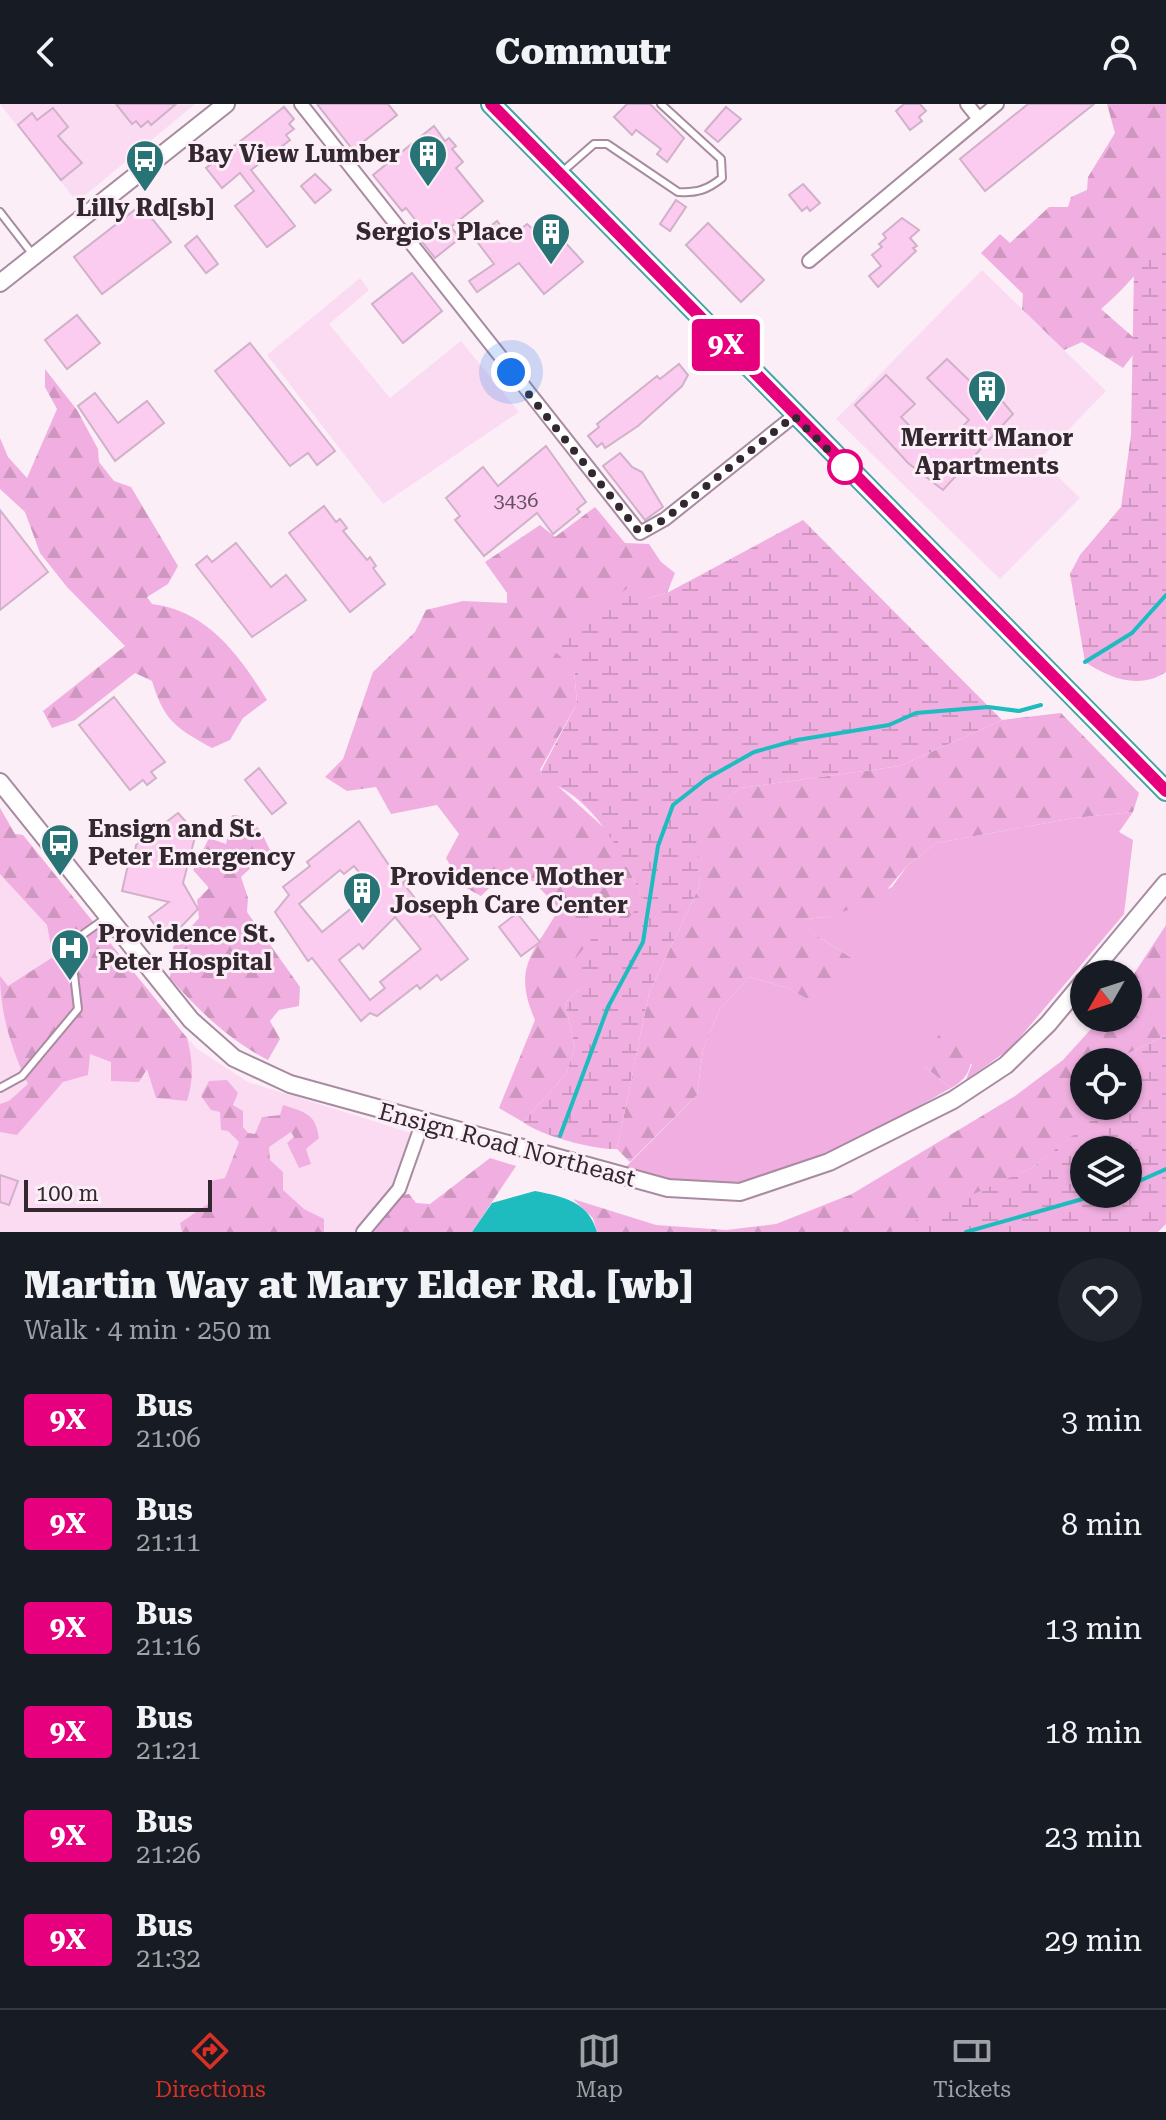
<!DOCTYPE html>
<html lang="en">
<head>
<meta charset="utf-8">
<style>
	:root { --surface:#171b24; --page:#20242c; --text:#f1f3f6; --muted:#9ea1a6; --line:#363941; --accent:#d93025 }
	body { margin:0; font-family:"Roboto Serif",serif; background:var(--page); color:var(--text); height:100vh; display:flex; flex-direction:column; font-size:30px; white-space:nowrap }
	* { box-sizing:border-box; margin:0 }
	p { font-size:26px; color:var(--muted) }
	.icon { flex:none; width:44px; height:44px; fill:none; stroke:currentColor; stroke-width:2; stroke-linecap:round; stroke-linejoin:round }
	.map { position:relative; height:1128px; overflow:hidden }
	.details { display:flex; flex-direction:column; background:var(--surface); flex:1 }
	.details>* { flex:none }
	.badge { padding:0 16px; border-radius:6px; font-size:28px; line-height:52px }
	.needle { width:52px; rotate:231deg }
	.controls { position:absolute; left:1070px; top:856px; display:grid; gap:16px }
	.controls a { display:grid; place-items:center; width:72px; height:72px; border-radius:50%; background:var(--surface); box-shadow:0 2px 6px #0004; font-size:40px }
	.scale { position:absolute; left:24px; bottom:20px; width:188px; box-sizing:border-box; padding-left:8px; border:4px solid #332730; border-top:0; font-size:22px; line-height:28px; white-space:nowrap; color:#332730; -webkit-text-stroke:6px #fbeef7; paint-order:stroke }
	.you { position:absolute; width:40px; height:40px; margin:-20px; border:6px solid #fff; border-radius:50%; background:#1a73e8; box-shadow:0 0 0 12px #1a73e833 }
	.map>.badge { position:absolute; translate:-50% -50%; box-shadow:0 0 0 4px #fff }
	.round { display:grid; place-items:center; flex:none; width:84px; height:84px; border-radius:42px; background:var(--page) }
	.overview { display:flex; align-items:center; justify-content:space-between; height:136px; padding:0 24px }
	h1 { font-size:38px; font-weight:800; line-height:60px }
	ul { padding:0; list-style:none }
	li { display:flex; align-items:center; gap:24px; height:104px; padding:0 24px }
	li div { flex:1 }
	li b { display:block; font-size:30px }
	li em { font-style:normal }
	li .badge { min-width:88px; font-weight:700; text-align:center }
	header { display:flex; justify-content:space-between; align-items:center; height:104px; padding:0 24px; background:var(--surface); font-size:36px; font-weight:800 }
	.tabs { display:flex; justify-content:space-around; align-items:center; height:112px; border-top:2px solid var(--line); background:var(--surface); font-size:22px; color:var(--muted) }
	.tabs a { display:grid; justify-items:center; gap:4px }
	.tabs .on { color:var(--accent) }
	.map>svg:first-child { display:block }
	.built { fill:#fbdbf2 }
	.green { fill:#f0afe0 }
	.forest { fill:url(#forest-firs) }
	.wetland { fill:url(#wetland-marsh); fill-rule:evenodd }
	.water { fill:#1ebbbf }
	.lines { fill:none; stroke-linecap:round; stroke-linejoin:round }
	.stream { stroke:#1ebbbf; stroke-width:4 }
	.building { fill:#fcccf0; stroke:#d1b1c9; stroke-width:2; fill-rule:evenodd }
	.lane-casing { stroke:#a98ba1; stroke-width:10 }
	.street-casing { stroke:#a98ba1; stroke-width:16 }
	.secondary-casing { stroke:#a98ba1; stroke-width:20 }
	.primary-casing { stroke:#47a1a6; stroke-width:22 }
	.lane { stroke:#fff; stroke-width:6 }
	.street { stroke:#fff; stroke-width:12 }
	.secondary { stroke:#fff; stroke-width:16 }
	.primary { stroke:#97eef0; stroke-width:18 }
	.line-casing { stroke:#fff; stroke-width:18 }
	.line { stroke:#e6007e; stroke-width:12 }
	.walk { stroke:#332730; stroke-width:8; stroke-dasharray:0 14.4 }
	.stop-dot { fill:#fff; stroke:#e6007e; stroke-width:4 }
	.labels { text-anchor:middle; stroke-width:6; stroke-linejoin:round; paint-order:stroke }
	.number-label { font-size:20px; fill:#655060 }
	.poi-label { font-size:24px; font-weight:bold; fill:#332730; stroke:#fbeef7; text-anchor:start }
	.street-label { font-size:24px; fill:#332730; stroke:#fbeef7 }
</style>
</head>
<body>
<header><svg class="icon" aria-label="back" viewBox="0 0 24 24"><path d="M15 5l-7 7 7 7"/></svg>Commutr<svg class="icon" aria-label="person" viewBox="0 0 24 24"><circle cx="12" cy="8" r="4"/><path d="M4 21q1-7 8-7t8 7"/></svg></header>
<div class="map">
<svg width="1166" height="1128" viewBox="0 0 1166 1128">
	<defs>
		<pattern id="forest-firs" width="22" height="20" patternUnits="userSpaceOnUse" patternTransform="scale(2)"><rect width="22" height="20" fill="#f0afe0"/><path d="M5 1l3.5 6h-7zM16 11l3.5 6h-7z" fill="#ce97c0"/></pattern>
		<pattern id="wetland-marsh" width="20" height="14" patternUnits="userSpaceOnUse" patternTransform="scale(2)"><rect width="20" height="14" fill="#f0afe0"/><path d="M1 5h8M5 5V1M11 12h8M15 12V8" fill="none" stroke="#ce97c0"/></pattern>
	</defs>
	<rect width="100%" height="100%" fill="#fbeef7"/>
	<g class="built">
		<path d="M0 0H195L77 98Z"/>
		<path d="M982 166 1106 287 1040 355 1080 394 1000 475 836 315Z"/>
		<path d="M360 174 369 186 329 220 390 294 461 237 519 308 383 400 267 251Z"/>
		<path d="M0 704 15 730 23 731 94 823 196 944 248 978 418 1031 399 1085 363 1128H0Z"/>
	</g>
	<path class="green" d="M1133 708 1119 728 1133 736 1124 810 1011 944 966 976 972 960 924 962 951 984C885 1020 818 1064 744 1081 705 1090 659 1077 621 1068L697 991 703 945 720 905 749 873 788 884 818 900 853 855 814 830 802 815 828 813 892 783 907 762 936 739 1074 714Z"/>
	<g class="forest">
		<path d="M1107 0H1166V139C1143 160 1125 185 1101 205L1133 233V251L1123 264 1082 238 1064 246 1022 205 1023 190 981 149 1000 130 1010 139 1049 103H1068L1071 93 1087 86 1088 73 1115 29Z"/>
		<path d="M45 265 77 306 98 345 99 358 114 377 131 383 178 462 168 480 147 493 152 500C208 507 239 551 267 596L243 614 230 636 212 644C176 624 164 617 152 577L135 569 75 616 52 624 43 607 125 542 67 483 40 449 25 408 0 385V334L8 353 27 374 57 305 45 283Z"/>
		<path d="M595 403 625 439 649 440 661 458 675 469 667 489 647 495 574 565 577 599 540 666 611 730 644 796 582 883 565 899 575 944 566 970 523 1018 499 1004 535 916C512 863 533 850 559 805L535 779 511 763 481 792 461 781 446 754 459 730 437 701 391 710 376 683 347 687 325 673 343 655 373 568 415 528 426 506 463 497 507 499V489L485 458 540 421 555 433Z"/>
		<path d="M1061 609 1139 689 1133 708 1074 714 936 739 907 762 879 795 828 813 803 815 814 830 853 855 842 881 818 901 788 884 749 873 720 905 703 945 697 991 630 1058 617 1045 649 889 700 781 694 722 740 684 900 662 1002 616Z"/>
		<path d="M0 704 15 730 23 731 187 934C193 957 194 974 187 997L156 994 147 965 139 978 111 977V958L90 950 88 971 63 978 17 1031 0 1028V1000L9 997 28 980C12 947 0 909 0 872L8 882 53 853 47 821 0 770Z"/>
		<path d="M232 711C256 712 260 726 270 746L241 773 248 794 247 808 300 883 299 902 279 906 270 917 280 935 268 956C229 936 199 907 170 874L173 843 199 814 197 796 209 784 193 766 209 734 226 740Z"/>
		<path d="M1166 821V931L1111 958H1084V1002H1096L1098 1012 1033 1063 907 1123 891 1128H597L593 1114 573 1095 656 1121 726 1126 776 1120 852 1090 1015 992 1063 956 1101 914H1128V879Z"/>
		<path d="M939 930H969C972 955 975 971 951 984L924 962Z"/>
		<path d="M227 976 238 989 233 1001 243 1007V1023L248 1029 255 1030 262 1013 280 1011 283 1001C305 1008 316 1010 319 1034L306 1045 311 1060 299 1064 287 1039 294 1033 291 1028 269 1043 270 1056 283 1068V1086L304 1105 324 1115V1128H182L180 1119 211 1098V1077L225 1074 239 1038 228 1027 221 1026 220 1008 211 1006 201 992 209 977Z"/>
		<path d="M490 1054 516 1062 472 1128H363L395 1092 409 1090 416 1099 430 1100Z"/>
	</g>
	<g class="wetland">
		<path d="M1166 139V568C1139 586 1109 574 1085 558L1070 470 1080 451 1121 403 1131 331 1134 167Z"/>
		<path d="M803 416 1002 616 900 662 740 684 695 722 700 781 649 889 617 1045C595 1046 541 1032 523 1018L566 970 575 944 565 899 582 883 572 859 608 814 626 817 644 796C621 749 593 687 537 675L577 599 574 565 551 544 629 483 647 495 667 489Z"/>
		<path d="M1166 931V1120L1158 1128H891L1033 1063 1097 1012 1096 1002H1128V958H1111ZM1128 1046V1090H1084V1046Z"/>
	</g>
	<path class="water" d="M535 1087C564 1093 588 1097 597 1128H472L492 1099Z"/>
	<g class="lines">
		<g class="stream">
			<path d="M1085 558 1132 529 1166 491"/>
			<path d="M560 1032 608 903 643 838 658 742 673 701 706 675 754 648 797 636 889 621 916 609 988 603 1019 607 1041 601"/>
			<path d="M1128 1082 1166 1065"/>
			<path d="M966 1128 1100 1090"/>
		</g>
	</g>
	<g class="building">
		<path d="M116 0H176L151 21 148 17 141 23 136 17 132 20Z"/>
		<path d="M317 0H388L397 11 353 46Z"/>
		<path d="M627 0H650L684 34 667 58 657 50 661 45 636 26 632 31 614 13Z"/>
		<path d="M904 0H920L926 7 919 13 922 17 910 26 896 7Z"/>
		<path d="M1028 0H1094L985 87 960 55Z"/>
		<path d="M284 3 294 15 289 20 294 25 286 31 290 36 251 66 295 122 267 143 235 102 254 87 240 69 222 84 206 64Z"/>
		<path d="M726 3 741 15 718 38 705 27Z"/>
		<path d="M53 4 68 23 58 32 82 59 61 76 18 21 32 9 37 16Z"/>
		<path d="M434 22 445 37 449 34 456 42 452 45 463 58 456 64 483 97 451 123 460 134 435 154 415 129 420 122 406 104 402 107 373 71Z"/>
		<path d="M315 70 331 86 315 99 301 82Z"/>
		<path d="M803 80 820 99 810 107 807 103 802 107 789 91Z"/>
		<path d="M676 96 686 103 670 127 660 120Z"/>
		<path d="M141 101 171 138 102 190 74 153Z"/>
		<path d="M902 114 919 126 910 134 917 142 913 144 916 147 878 183 869 172 881 162 872 151 882 143 879 140 886 134 883 130Z"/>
		<path d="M545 116 583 158 544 190 519 159 477 188 469 177 494 160 475 135 497 117 510 134 527 120 534 126Z"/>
		<path d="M708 119 764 176 741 198 686 141Z"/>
		<path d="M197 132 218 160 206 169 185 142Z"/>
		<path d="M412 169 442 207 403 239 372 200Z"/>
		<path d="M77 211 100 239 67 265 45 236Z"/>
		<path d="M250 239 335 347 317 361 308 349 290 362 215 267Z"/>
		<path d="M947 255 982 289 989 281 1013 310 943 386 908 359 855 301 886 271 915 300 901 313 925 338 938 328 948 338 969 316 927 274Z"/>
		<path d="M679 260 688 271 682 282 638 322 605 344 602 339 597 343 588 332 599 323 597 320 657 272 660 275Z"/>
		<path d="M95 289 118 319 147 297 164 319 115 357 78 302Z"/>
		<path d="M546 342 586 398 577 405 580 408 553 430 537 409 484 452 455 416 460 412 446 394 483 363 498 382Z"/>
		<path d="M620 349 632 363 642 368 663 403 645 416 603 362Z"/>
		<path d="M324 402 336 418 340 415 347 424 343 427 367 456 370 453 376 462 373 464 385 480 350 508 289 429Z"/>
		<path d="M0 406 48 468 0 506Z"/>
		<path d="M236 439 271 483 286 471 306 496 252 533 196 461 207 452 212 458Z"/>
		<path d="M114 593 165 658 151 668 156 674 147 681 143 676 130 686 79 621Z"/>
		<path d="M259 664 286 699 272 710 245 676Z"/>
		<path d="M178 709 196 729 183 779 198 805 179 825 176 821 163 832 149 813 169 798 122 787 131 748H135L136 741Z"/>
		<path d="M359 717 395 770 399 767 406 776 403 779 430 813 433 810 468 855 441 876 437 871 420 885 417 881 377 912 370 909 361 917 312 854 308 857 275 808 289 791 283 783 310 762 307 758ZM354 762 380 794 359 811 353 803 322 828 299 800 340 766 344 770ZM395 813 421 845 380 878 385 884 370 896 339 856 359 840 363 845Z"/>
		<path d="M517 809 540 838 521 852 499 823Z"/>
		<path d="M0 1071 18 1077 9 1101 0 1098Z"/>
	</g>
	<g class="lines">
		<g class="lane-casing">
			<g id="lane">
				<path d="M562 68 594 40H607L678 88C697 89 707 86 722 74L721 55 661 0"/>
				<path d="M0 108 34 152"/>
				<path d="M0 984 22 972 78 905 73 862 75 836 106 814"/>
			</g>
		</g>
		<g class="street-casing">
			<g id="street">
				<path d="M301 0 640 429 665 415 794 312"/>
				<path d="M967 0 979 15"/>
				<path d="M809 157 997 0"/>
				<path d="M363 1128 399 1085 422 1020"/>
			</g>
		</g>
		<g class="secondary-casing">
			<g id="secondary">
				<path d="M0 179 226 0"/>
				<path d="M0 678 191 916 234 954 290 980 668 1084 740 1088 829 1058 953 996 1006 961 1048 920 1084 877"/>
				<path d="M1090 870 1166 779"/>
			</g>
		</g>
		<g class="primary-casing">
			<path id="primary" d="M491 0 1166 687"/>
		</g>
		<use href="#lane" class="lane"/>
		<use href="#street" class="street"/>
		<use href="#secondary" class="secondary"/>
		<use href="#primary" class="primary"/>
	</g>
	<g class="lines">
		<g class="line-casing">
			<path id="line" d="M491 0 1166 687"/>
		</g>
		<use href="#line" class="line"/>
		<path class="walk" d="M511 268 640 429 665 415 794 312 845 363"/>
	</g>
	<defs>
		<g id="building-pin" transform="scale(2)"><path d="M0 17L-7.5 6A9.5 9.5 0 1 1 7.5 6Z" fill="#287375" stroke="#fbeef7"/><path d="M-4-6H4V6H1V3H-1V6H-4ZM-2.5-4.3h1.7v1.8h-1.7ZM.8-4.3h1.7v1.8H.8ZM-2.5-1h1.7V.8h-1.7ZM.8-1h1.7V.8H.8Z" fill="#fff"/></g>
		<g id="bus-pin" transform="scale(2)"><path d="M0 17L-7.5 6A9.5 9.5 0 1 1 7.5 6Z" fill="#287375" stroke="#fbeef7"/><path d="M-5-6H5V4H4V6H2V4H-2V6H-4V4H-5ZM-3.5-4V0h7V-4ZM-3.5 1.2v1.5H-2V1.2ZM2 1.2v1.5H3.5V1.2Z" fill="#fff"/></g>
		<g id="hospital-pin" transform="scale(2)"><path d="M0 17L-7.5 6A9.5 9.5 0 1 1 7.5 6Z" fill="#287375" stroke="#fbeef7"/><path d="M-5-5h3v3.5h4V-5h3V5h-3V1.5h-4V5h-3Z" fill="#fff"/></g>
	</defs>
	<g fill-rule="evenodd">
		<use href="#building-pin" x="428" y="50"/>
		<use href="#bus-pin" x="145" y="55"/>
		<use href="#building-pin" x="551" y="128"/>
		<use href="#building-pin" x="987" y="285"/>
		<use href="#bus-pin" x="60" y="739"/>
		<use href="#building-pin" x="362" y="787"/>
		<use href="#hospital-pin" x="70" y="844"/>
	</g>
	<circle class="stop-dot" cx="845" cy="363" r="16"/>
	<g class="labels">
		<g class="number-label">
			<text x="516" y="403">3436</text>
		</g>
		<g class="poi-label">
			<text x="400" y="58" text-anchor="end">Bay View Lumber</text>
			<text x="145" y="112" text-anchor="middle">Lilly Rd[sb]</text>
			<text x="523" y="136" text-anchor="end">Sergio's Place</text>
			<text x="987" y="342" text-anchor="middle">Merritt Manor<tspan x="987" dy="28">Apartments</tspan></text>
			<text x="88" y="733">Ensign and St.<tspan x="88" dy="28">Peter Emergency</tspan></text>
			<text x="390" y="781">Providence Mother<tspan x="390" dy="28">Joseph Care Center</tspan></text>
			<text x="98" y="838">Providence St.<tspan x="98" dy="28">Peter Hospital</tspan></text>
		</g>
		<g class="street-label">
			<text transform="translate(507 1041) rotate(15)" y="8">Ensign Road Northeast</text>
		</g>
	</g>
</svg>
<div class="controls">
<a><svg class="needle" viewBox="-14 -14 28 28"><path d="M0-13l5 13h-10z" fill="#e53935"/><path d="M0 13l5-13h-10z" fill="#9ea1a6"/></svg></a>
<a><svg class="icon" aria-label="locate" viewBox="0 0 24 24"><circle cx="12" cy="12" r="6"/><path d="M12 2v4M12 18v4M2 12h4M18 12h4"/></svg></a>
<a><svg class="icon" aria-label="layers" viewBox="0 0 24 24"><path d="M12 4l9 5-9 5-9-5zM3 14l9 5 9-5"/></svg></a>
</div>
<div class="scale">100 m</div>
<div class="you" style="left:511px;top:268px"></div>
<b class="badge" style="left:726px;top:241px;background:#e6007e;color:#fff">9X</b>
</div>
<section class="details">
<div class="overview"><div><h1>Martin Way at Mary Elder Rd. [wb]</h1><p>Walk · 4 min · 250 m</p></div><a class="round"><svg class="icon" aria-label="heart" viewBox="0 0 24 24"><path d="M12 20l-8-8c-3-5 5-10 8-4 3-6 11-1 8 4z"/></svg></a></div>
<ul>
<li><span class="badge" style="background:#e6007e;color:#fff">9X</span><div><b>Bus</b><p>21:06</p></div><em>3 min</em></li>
<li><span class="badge" style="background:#e6007e;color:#fff">9X</span><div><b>Bus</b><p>21:11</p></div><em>8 min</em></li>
<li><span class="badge" style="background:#e6007e;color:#fff">9X</span><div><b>Bus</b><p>21:16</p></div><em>13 min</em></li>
<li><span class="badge" style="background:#e6007e;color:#fff">9X</span><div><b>Bus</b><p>21:21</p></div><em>18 min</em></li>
<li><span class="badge" style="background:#e6007e;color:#fff">9X</span><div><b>Bus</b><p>21:26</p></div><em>23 min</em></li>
<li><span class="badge" style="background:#e6007e;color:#fff">9X</span><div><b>Bus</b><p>21:32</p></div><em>29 min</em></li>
</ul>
</section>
<nav class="tabs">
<a class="on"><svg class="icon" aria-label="directions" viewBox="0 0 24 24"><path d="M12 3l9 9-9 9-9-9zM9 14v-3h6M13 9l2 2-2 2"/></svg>Directions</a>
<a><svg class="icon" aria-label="map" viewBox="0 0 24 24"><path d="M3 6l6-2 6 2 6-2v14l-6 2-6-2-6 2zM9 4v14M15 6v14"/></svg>Map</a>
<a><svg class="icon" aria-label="tickets" viewBox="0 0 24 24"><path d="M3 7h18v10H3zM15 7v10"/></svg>Tickets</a>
</nav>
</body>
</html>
